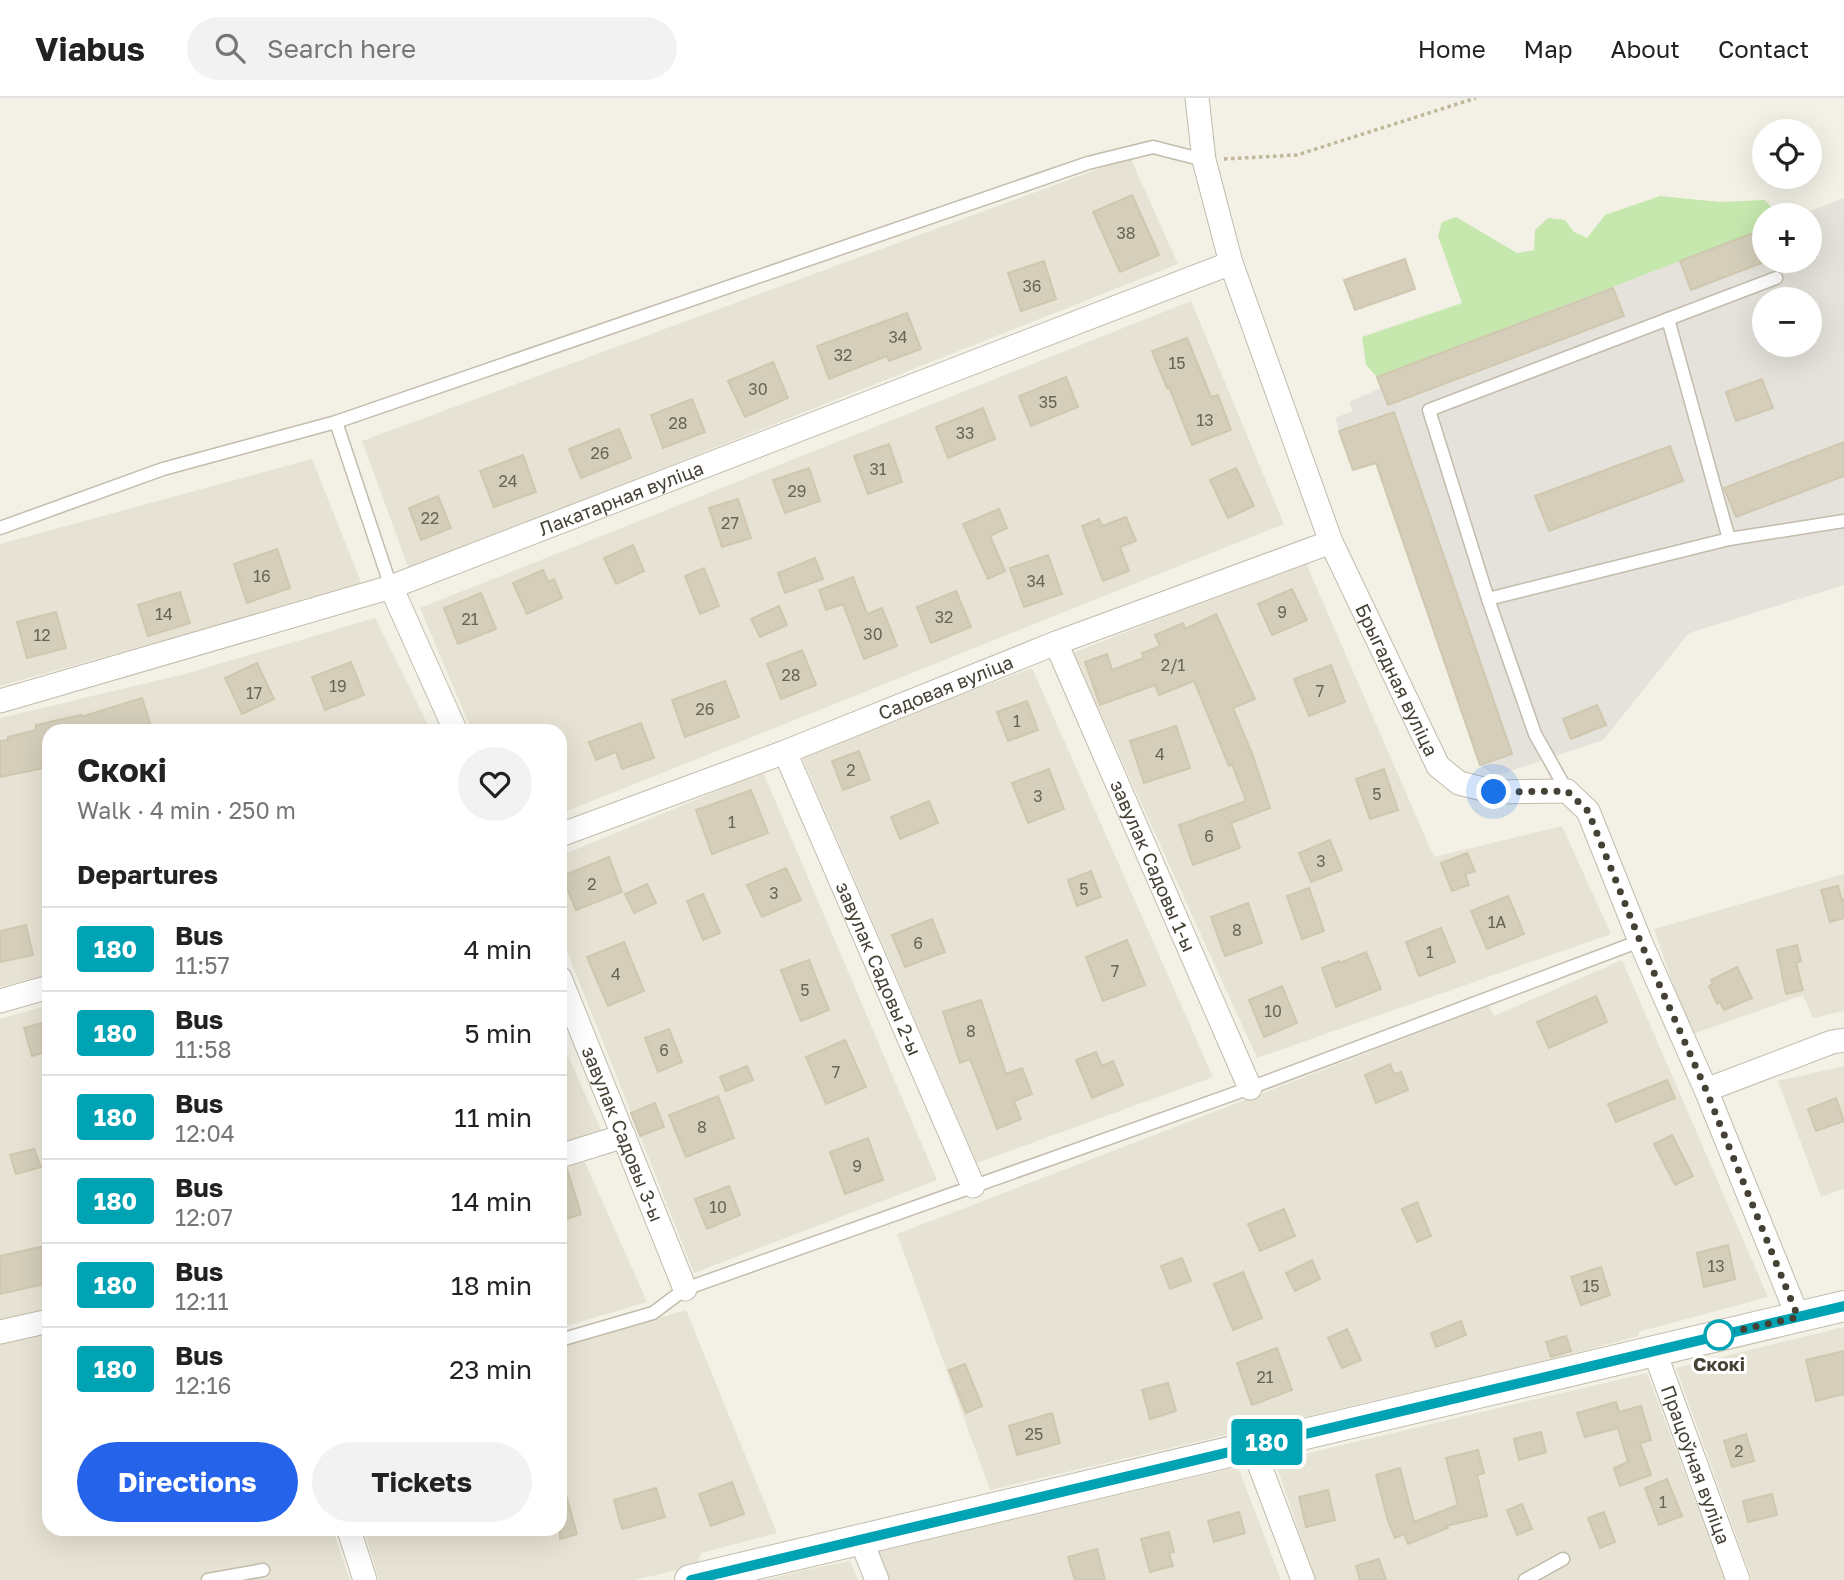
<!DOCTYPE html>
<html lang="en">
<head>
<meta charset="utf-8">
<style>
	:root { --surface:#fff; --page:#f2f2f2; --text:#222; --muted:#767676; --line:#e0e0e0; --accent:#2563eb }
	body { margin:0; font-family:"Golos Text",sans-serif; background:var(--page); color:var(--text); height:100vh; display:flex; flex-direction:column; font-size:26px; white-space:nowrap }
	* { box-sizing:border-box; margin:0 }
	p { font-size:23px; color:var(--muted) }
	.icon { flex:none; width:38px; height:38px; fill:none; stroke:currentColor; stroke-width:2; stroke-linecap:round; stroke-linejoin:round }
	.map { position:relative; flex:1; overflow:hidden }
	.drawer { position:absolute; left:42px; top:626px; width:525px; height:812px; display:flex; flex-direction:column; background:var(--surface); border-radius:21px; box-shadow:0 7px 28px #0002 }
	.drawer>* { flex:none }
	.badge { padding:0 14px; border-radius:5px; font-size:24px; line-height:46px }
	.fabs { position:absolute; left:1752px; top:21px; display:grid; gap:14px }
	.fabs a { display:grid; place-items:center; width:70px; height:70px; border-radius:50%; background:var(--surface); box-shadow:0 7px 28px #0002; font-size:35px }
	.you { position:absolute; width:35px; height:35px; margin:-18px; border:5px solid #fff; border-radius:50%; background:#1a73e8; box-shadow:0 0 0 10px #1a73e833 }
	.map>.badge { position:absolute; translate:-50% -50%; box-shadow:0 0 0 4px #fff }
	h2 { padding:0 35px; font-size:26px; line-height:63px }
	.round { display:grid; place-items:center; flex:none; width:74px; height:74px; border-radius:37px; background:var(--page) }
	.head { display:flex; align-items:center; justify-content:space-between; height:119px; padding:0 35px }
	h1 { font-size:33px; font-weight:700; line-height:52px }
	.button { display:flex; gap:14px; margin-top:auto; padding:14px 35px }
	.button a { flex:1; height:80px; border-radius:42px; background:var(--accent); color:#fff; font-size:28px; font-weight:700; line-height:80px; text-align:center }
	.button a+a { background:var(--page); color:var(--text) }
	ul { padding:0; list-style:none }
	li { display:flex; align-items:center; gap:21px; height:84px; padding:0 35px; border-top:2px solid var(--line) }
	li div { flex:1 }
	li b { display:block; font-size:26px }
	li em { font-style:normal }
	li .badge { min-width:77px; font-weight:700; text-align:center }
	header { display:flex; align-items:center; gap:42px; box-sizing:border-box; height:98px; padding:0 35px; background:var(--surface); border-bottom:2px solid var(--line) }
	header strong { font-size:33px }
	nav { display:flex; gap:38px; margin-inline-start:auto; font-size:24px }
	.search { width:490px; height:63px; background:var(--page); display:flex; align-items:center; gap:18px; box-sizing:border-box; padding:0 24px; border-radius:38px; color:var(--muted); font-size:26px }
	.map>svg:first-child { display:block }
	.residential { fill:#e7e3d4 }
	.industrial { fill:#e5e2db; fill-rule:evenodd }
	.green { fill:#c6e7ae }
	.building { fill:#d4cebb; stroke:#cfc7ae; stroke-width:2 }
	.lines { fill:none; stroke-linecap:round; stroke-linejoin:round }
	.service-casing { stroke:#c1bcab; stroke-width:15 }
	.minor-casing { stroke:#c1bcab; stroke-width:25 }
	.tertiary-casing { stroke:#c1bcab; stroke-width:32 }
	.path { stroke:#c0b799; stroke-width:3.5; stroke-dasharray:3.5 3.5; stroke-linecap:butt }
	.service { stroke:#fff; stroke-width:12 }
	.minor { stroke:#fff; stroke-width:23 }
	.tertiary { stroke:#fff; stroke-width:30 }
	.line-casing { stroke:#fff; stroke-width:16 }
	.line { stroke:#00a3b4; stroke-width:10 }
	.walk { stroke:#454135; stroke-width:7; stroke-dasharray:0 12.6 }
	.stop-dot { fill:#fff; stroke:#00a3b4; stroke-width:3.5 }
	.labels { text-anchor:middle; stroke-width:6; stroke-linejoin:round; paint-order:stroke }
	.number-label { font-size:16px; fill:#696456 }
	.street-label { font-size:19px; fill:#454135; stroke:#fff }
	.stop-label { font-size:19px; font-weight:bold; fill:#454135; stroke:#fff }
</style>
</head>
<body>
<header>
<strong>Viabus</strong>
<div class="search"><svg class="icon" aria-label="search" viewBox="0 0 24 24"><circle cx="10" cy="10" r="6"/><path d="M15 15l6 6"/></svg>Search here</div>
<nav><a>Home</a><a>Map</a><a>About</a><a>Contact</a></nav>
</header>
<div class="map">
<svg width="1844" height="1482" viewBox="0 0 1844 1482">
	<rect width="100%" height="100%" fill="#f3f1e6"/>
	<g class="residential">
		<path d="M1130 59 1178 166 409 471 362 343Z"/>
		<path d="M1191 203 1284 426 560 716V634L472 633 420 510Z"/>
		<path d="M312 361 362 487 0 588V446Z"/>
		<path d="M1305 463 1434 759 1562 728 1611 836 1257 960 1073 555Z"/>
		<path d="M375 520 431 633 49 634V876L0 889V620L185 576Z"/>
		<path d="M1032 570 1213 979 977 1065 801 657Z"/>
		<path d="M763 674 937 1082 694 1175 560 835V758Z"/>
		<path d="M1844 776V913L1813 920 1803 897 1690 937 1654 831Z"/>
		<path d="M1622 862 1768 1199 1638 1234 1639 1238 1548 1262 990 1392 897 1136 1489 908 1494 918Z"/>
		<path d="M49 907V1213L0 1226V921Z"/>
		<path d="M560 940 602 1034 560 1045Z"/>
		<path d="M1844 968V1091L1821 1099 1778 983Z"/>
		<path d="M585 1064 647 1204 560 1230V1071Z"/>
		<path d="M686 1212 777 1435 701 1455 696 1468 634 1482H379L364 1432H560V1248Z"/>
		<path d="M1844 1229V1482H1752L1676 1270Z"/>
		<path d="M49 1233V1432H333L350 1482H0V1246Z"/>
		<path d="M1647 1275 1725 1482H1315L1275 1363Z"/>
		<path d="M1238 1369 1281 1482H889L877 1454Z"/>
		<path d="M850 1463 858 1482H765L804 1472Z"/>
	</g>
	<path class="industrial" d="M1844 100V487L1689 535 1603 642 1495 678 1480 667 1376 365 1353 372 1335 320 1353 313 1349 304 1381 290 1377 279 1764 131V163H1810V117H1800ZM1764 201H1810V247H1764Z"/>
	<path class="green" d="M1660 98 1720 104 1765 102 1778 117H1764V131L1377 279 1366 267 1362 239 1462 205 1438 138 1442 124 1456 119 1517 155 1534 152 1535 132 1548 120 1565 122 1574 134 1587 140 1605 117Z"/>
	<g class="building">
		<path d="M1132 97 1159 157 1120 174 1093 114Z"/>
		<path d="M1764 131V164L1691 192 1680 163Z"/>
		<path d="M1405 161 1415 191 1355 212 1344 182Z"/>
		<path d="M1044 163 1056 201 1021 213 1008 175Z"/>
		<path d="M1613 190 1624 218 1388 307 1377 279Z"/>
		<path d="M907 215 921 251 889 263 887 258 829 281 817 248Z"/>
		<path d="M1187 240 1211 299 1218 297 1231 332 1192 347 1169 289 1167 290 1152 253Z"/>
		<path d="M773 264 788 300 745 319 728 283Z"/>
		<path d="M1066 279 1078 309 1031 328 1019 298Z"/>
		<path d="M1762 281 1773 310 1736 323 1726 294Z"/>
		<path d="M692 301 705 334 663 350 651 317Z"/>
		<path d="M983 310 995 341 948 360 936 329Z"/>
		<path d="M1394 314 1512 656 1480 667 1376 365 1353 372 1339 333Z"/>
		<path d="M619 331 631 360 581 380 569 351Z"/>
		<path d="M1844 344V378L1736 419 1724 390Z"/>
		<path d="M889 346 902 384 868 396 854 358Z"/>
		<path d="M1670 348 1683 383 1549 433 1535 398Z"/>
		<path d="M523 357 536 394 494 409 480 373Z"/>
		<path d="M809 370 820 403 785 415 773 382Z"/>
		<path d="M1236 370 1254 408 1228 420 1210 382Z"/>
		<path d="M438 398 451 430 421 442 409 410Z"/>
		<path d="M738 401 751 440 722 449 709 410Z"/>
		<path d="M999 411 1007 430 990 438 1005 473 988 481 963 426Z"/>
		<path d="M1126 419 1136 443 1120 449 1129 473 1103 483 1082 428 1099 421 1102 428Z"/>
		<path d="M633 447 644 473 616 486 604 460Z"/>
		<path d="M277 451 290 490 247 505 234 466Z"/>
		<path d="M1048 457 1062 496 1024 509 1010 470Z"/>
		<path d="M815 460 823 481 785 495 778 475Z"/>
		<path d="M704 470 719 508 700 516 685 478Z"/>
		<path d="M543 472 548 484 554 481 562 500 527 516 513 485Z"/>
		<path d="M853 479 867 516 882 510 897 548 864 561 843 506 826 512 819 492Z"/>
		<path d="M1292 491 1307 522 1272 537 1258 506Z"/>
		<path d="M956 493 971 529 931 545 917 509Z"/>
		<path d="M180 494 190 525 148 538 138 507Z"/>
		<path d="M481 495 496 531 458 546 444 510Z"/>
		<path d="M779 508 787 527 760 539 751 521Z"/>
		<path d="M56 514 66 550 27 560 17 524Z"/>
		<path d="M1216 516 1255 601 1233 610 1253 658 1270 710 1231 725 1240 750 1193 767 1179 727 1246 703 1232 666 1229 668 1194 583 1159 597 1155 587 1100 607 1085 564 1107 556 1112 572 1144 560 1142 555 1160 548 1155 537 1183 525 1185 531Z"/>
		<path d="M802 552 816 587 781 601 767 566Z"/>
		<path d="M351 564 364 597 325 612 312 579Z"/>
		<path d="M257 565 274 601 242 616 225 580Z"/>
		<path d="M1331 567 1345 604 1309 618 1294 581Z"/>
		<path d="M725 583 739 619 685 639 672 602Z"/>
		<path d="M142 600 153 634H49V669L0 679V643L8 642V639L36 632V627L81 617V619Z"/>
		<path d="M1027 603 1038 632 1008 643 997 614Z"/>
		<path d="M1597 607 1606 627 1571 641 1563 621Z"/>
		<path d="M641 625 654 660 622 671 616 654 596 662 589 644Z"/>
		<path d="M1176 628 1190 670 1144 685 1130 643Z"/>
		<path d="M859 653 870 682 843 692 832 663Z"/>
		<path d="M1049 671 1064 711 1028 725 1012 685Z"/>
		<path d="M1384 671 1398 712 1370 721 1356 681Z"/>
		<path d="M751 692 768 735 712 756 696 712Z"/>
		<path d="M929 703 938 725 900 741 891 719Z"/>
		<path d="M1330 742 1342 772 1311 784 1299 755Z"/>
		<path d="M1467 755 1475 773 1465 776 1469 787 1452 793 1441 765Z"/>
		<path d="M609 759 622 794 576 812 562 778Z"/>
		<path d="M786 770 801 802 762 819 747 787Z"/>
		<path d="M1091 773 1101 799 1077 808 1068 782Z"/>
		<path d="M647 786 656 805 634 815 625 796Z"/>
		<path d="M1838 788 1842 802 1844 801V820L1830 824 1821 792Z"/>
		<path d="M1309 790 1324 833 1302 841 1287 798Z"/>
		<path d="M703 796 720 835 703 842 687 803Z"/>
		<path d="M1508 798 1524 836 1487 851 1471 813Z"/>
		<path d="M1248 805 1262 845 1225 858 1211 819Z"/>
		<path d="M932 821 945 854 905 869 892 837Z"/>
		<path d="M26 827 33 857 0 864V833Z"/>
		<path d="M1441 830 1455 864 1419 878 1406 844Z"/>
		<path d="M1127 842 1145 887 1103 903 1086 859Z"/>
		<path d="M624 844 644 893 608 908 587 859Z"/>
		<path d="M1797 847 1801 863 1796 865 1803 892 1786 896 1777 852Z"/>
		<path d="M1366 854 1381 891 1336 909 1322 870 1339 863 1340 865Z"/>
		<path d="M809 862 829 912 801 923 781 872Z"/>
		<path d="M1737 869 1752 900 1724 912 1720 904 1717 906 1709 888 1713 886 1711 882Z"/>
		<path d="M1282 888 1297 925 1264 939 1249 902Z"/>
		<path d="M1596 898 1607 924 1549 950 1537 924Z"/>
		<path d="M981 902 1006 976 1022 970 1032 996 1014 1003 1021 1021 997 1031 970 961 960 965 943 914Z"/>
		<path d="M49 923V953L32 958 24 930Z"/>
		<path d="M669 931 682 964 658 974 645 940Z"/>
		<path d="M845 942 866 989 826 1006 806 959Z"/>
		<path d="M1096 954 1102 968 1113 963 1123 987 1092 1000 1076 962Z"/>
		<path d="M1390 966 1394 976 1401 974 1408 992 1376 1005 1365 977Z"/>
		<path d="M747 968 753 982 726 993 720 979Z"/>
		<path d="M1667 982 1675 1000 1616 1024 1608 1006Z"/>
		<path d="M718 998 734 1040 686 1059 669 1017Z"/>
		<path d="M1836 1000 1844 1023 1816 1033 1808 1011Z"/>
		<path d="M655 1005 664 1029 640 1038 631 1015Z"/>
		<path d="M1672 1037 1693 1078 1675 1087 1654 1046Z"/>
		<path d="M868 1040 883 1082 845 1096 830 1054Z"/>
		<path d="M34 1051 41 1069 16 1076 10 1057Z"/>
		<path d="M567 1071 581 1116 560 1123V1072Z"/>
		<path d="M729 1088 740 1117 707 1131 695 1101Z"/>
		<path d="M1417 1104 1431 1138 1417 1144 1402 1111Z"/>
		<path d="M1284 1111 1295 1138 1260 1153 1248 1126Z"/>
		<path d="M49 1147V1185L0 1196V1158Z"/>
		<path d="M1728 1147 1735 1181 1704 1189 1697 1155Z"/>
		<path d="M1182 1160 1191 1183 1170 1191 1161 1168Z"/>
		<path d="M1312 1162 1320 1181 1295 1193 1286 1175Z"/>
		<path d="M1601 1169 1610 1197 1581 1207 1571 1179Z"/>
		<path d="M1243 1174 1262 1220 1233 1232 1214 1186Z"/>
		<path d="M1461 1223 1466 1237 1436 1249 1431 1235Z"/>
		<path d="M1347 1231 1361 1262 1342 1270 1328 1240Z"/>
		<path d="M1566 1238 1571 1253 1551 1259 1546 1244Z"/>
		<path d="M1277 1250 1292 1292 1252 1307 1237 1265Z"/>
		<path d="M1844 1253V1296L1816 1303 1806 1262Z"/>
		<path d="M965 1266 982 1308 966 1315 949 1272Z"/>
		<path d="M1168 1285 1176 1313 1150 1321 1142 1292Z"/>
		<path d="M1616 1304 1619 1314 1641 1308 1651 1342 1640 1345 1651 1377 1620 1388 1614 1370 1628 1364 1618 1330 1585 1339 1577 1315Z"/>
		<path d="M1052 1315 1060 1345 1017 1357 1009 1328Z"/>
		<path d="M1541 1334 1546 1354 1519 1362 1514 1341Z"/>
		<path d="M1746 1336 1754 1363 1732 1369 1724 1343Z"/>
		<path d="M1478 1352 1484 1375 1477 1377 1487 1418 1446 1428 1448 1430 1408 1446 1404 1436 1395 1440 1388 1423 1376 1377 1400 1370 1414 1424 1458 1407 1446 1360Z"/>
		<path d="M1667 1381 1682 1418 1659 1427 1645 1390Z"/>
		<path d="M732 1384 744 1416 711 1428 699 1396Z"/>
		<path d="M656 1390 665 1419 622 1431 614 1402Z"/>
		<path d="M1328 1392 1335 1422 1306 1429 1299 1399Z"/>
		<path d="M565 1394 577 1436 560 1441V1395Z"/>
		<path d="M1772 1396 1777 1417 1748 1424 1743 1403Z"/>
		<path d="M1522 1406 1532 1431 1517 1437 1507 1412Z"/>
		<path d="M1239 1414 1245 1435 1214 1444 1208 1423Z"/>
		<path d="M1604 1414 1615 1444 1600 1450 1588 1420Z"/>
		<path d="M1169 1434 1174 1454 1169 1455 1173 1468 1150 1474 1141 1441Z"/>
		<path d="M1097 1451 1105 1482H1075L1068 1459Z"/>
		<path d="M1379 1461 1386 1482H1360L1356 1468Z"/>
	</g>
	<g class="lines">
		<g class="service-casing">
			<g id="service">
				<path d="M1668 221 1729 441"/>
				<path d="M336 324 391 489"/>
				<path d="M0 430 163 371 336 324 1088 65 1153 49 1204 62"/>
				<path d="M1488 501 1729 441 1844 423"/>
				<path d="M1567 693 1535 636 1488 501 1429 312 1776 180"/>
				<path d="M560 1242 653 1215 685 1191 1250 990 1640 843"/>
				<path d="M208 1482 263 1472"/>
				<path d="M1525 1482 1563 1461"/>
			</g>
		</g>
		<g class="minor-casing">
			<g id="minor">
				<path id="s1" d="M1197 0 1204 62 1231 165 1331 444 1438 668 1459 685 1495 694 1567 693 1588 713 1640 843 1706 992 1798 1219"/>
				<path d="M391 489 456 634"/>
				<path id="s2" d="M1056 545 1250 990"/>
				<path id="s3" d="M0 603 391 489 1231 165"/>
				<path id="s4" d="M785 654 973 1088"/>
				<path id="s5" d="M560 737 785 654 1056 545 1331 444"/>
				<path id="s6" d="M560 880 685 1191"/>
				<path d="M0 903 49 889"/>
				<path d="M1706 992 1832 944 1844 942"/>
				<path d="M560 1058 624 1038"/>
				<path d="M0 1234 49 1223"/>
				<path id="s7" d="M1654 1252 1738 1482"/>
				<path d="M1252 1347 1303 1482"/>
				<path d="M349 1432 365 1482"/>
				<path d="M861 1442 877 1482"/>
			</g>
		</g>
		<g class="tertiary-casing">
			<path id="tertiary" d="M690 1482 1844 1208"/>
		</g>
		<path class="path" d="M1224 61 1297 57 1476 0"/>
		<use href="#service" class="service"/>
		<use href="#minor" class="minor"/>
		<use href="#tertiary" class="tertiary"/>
	</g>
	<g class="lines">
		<g class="line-casing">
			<path id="line" d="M691 1482 1844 1208"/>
		</g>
		<use href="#line" class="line"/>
		<path class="walk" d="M1494 694 1567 693 1588 713 1640 843 1706 992 1798 1219 1719 1237"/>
	</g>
	<circle class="stop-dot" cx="1719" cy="1237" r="14"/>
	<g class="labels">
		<g class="number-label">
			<text x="1126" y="141">38</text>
			<text x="1032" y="194">36</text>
			<text x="898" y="245">34</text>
			<text x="843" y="263">32</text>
			<text x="1177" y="271">15</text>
			<text x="758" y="297">30</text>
			<text x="1048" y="310">35</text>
			<text x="1205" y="328">13</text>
			<text x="678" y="331">28</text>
			<text x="965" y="341">33</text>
			<text x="600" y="361">26</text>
			<text x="878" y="377">31</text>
			<text x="508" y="389">24</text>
			<text x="797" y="399">29</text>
			<text x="430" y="426">22</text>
			<text x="730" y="431">27</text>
			<text x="262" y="484">16</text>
			<text x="1036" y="489">34</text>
			<text x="1282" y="520">9</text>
			<text x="164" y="522">14</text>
			<text x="944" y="525">32</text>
			<text x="470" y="527">21</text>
			<text x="873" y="542">30</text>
			<text x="42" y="543">12</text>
			<text x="1173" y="573">2/1</text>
			<text x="791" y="583">28</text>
			<text x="338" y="594">19</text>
			<text x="1320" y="599">7</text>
			<text x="254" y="601">17</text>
			<text x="705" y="617">26</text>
			<text x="1017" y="629">1</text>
			<text x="1160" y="662">4</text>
			<text x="851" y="678">2</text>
			<text x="1377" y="702">5</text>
			<text x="1038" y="704">3</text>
			<text x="732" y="730">1</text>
			<text x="1209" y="744">6</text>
			<text x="1321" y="769">3</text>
			<text x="592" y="792">2</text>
			<text x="1084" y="797">5</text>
			<text x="774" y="801">3</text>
			<text x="1497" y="830">1A</text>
			<text x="1237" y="838">8</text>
			<text x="918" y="851">6</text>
			<text x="1430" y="860">1</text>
			<text x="1115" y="879">7</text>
			<text x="616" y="882">4</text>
			<text x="805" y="898">5</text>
			<text x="1273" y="919">10</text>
			<text x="971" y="939">8</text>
			<text x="664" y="958">6</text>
			<text x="836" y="980">7</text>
			<text x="702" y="1035">8</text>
			<text x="857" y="1074">9</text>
			<text x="718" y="1115">10</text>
			<text x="1716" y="1174">13</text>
			<text x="1591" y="1194">15</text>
			<text x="1265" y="1285">21</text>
			<text x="1034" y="1342">25</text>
			<text x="1739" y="1359">2</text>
			<text x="1663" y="1410">1</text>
		</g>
		<g class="street-label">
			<text dy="7" stroke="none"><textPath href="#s3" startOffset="654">Лакатарная вуліца</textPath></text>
			<text dy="7" stroke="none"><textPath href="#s1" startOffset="618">Брыгадная вуліца</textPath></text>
			<text dy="7" stroke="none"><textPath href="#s5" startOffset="413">Садовая вуліца</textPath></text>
			<text dy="7" stroke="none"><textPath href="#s2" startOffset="243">завулак Садовы 1-ы</textPath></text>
			<text dy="7" stroke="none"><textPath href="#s4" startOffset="236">завулак Садовы 2-ы</textPath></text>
			<text dy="7" stroke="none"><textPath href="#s6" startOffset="168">завулак Садовы 3-ы</textPath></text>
			<text dy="7" stroke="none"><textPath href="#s7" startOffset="122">Працоўная вуліца</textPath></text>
		</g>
		<g class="stop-label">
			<text x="1719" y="1273">Скокі</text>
		</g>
	</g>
</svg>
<div class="fabs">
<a><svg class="icon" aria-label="locate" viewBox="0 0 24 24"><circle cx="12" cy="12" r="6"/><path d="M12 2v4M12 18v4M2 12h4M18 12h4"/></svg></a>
<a>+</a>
<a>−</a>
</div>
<div class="you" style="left:1494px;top:694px"></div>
<b class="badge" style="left:1267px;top:1344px;background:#00a3b4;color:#fff">180</b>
<section class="drawer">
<div class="head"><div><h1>Скокі</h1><p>Walk · 4 min · 250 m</p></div><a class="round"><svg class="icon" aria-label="heart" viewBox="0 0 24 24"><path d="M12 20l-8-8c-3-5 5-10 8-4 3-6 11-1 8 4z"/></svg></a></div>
<h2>Departures</h2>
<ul>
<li><span class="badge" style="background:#00a3b4;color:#fff">180</span><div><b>Bus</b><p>11:57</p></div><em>4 min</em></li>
<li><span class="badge" style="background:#00a3b4;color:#fff">180</span><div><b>Bus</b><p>11:58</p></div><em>5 min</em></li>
<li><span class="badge" style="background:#00a3b4;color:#fff">180</span><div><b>Bus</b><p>12:04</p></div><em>11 min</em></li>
<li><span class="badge" style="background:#00a3b4;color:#fff">180</span><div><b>Bus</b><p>12:07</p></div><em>14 min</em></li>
<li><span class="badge" style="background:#00a3b4;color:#fff">180</span><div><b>Bus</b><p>12:11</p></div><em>18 min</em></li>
<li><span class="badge" style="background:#00a3b4;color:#fff">180</span><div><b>Bus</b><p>12:16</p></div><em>23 min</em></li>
</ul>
<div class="button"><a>Directions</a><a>Tickets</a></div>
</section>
</div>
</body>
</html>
